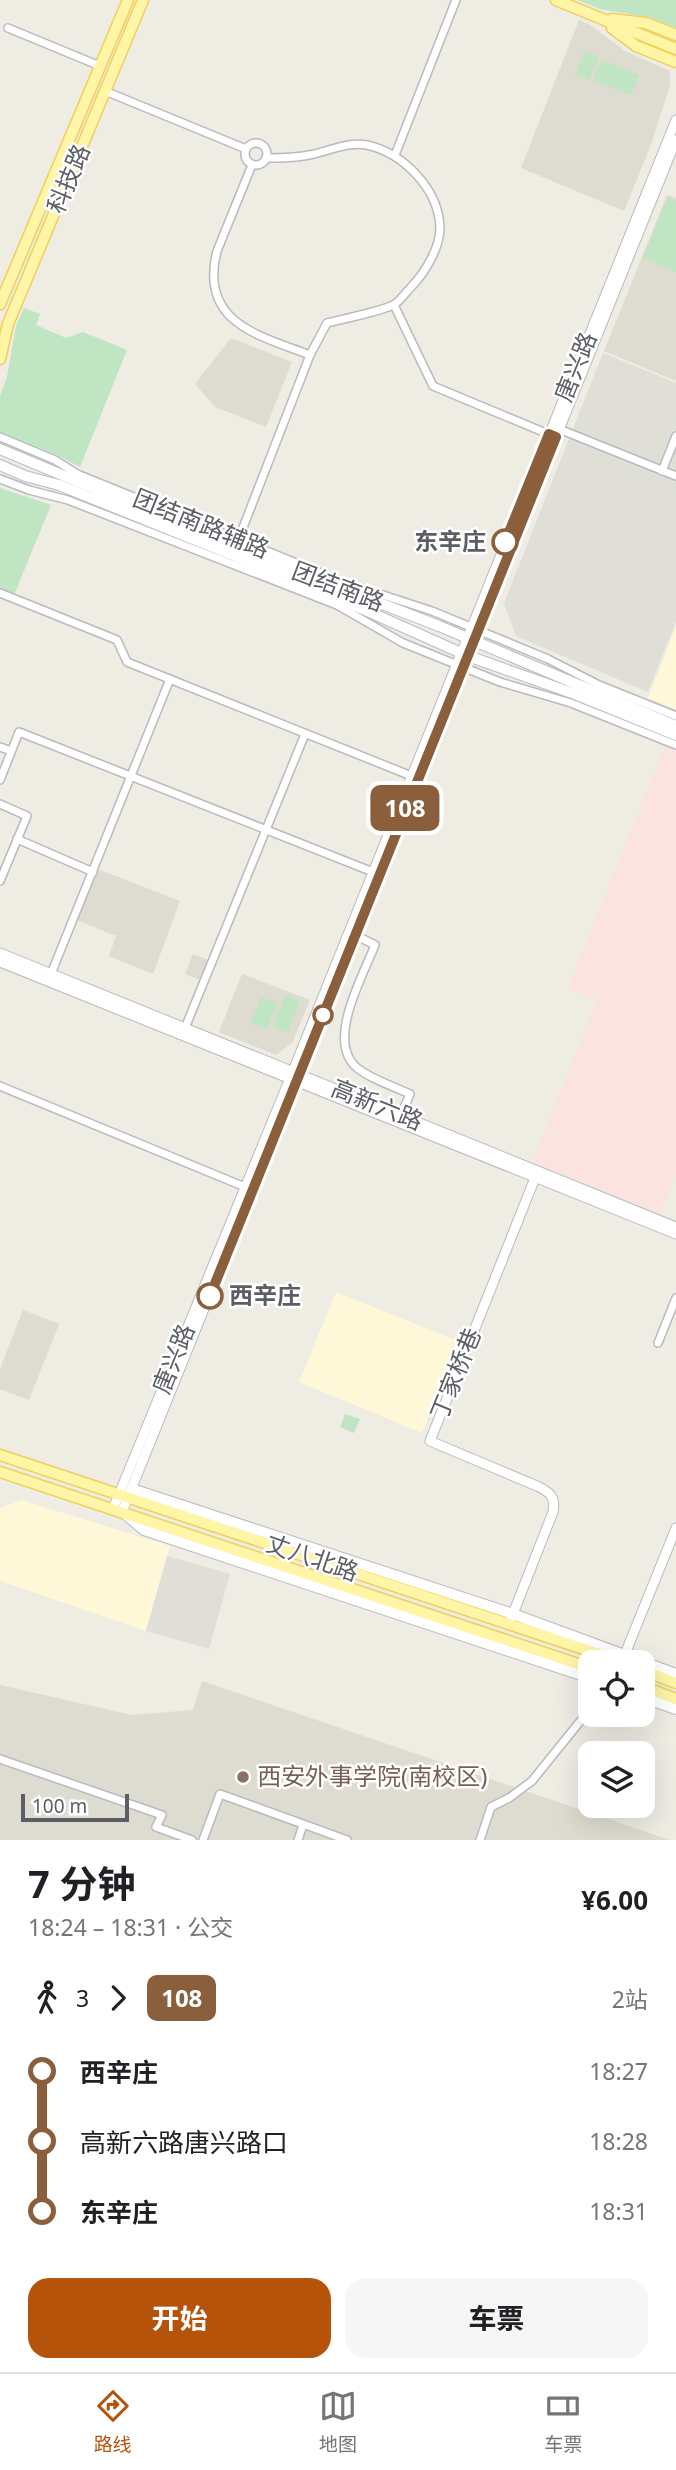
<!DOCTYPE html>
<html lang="zh">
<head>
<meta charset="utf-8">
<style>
	:root { --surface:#fff; --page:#f6f6f6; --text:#202124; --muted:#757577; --line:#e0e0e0; --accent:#b45309 }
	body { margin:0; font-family:"Noto Sans","Noto Sans SC",sans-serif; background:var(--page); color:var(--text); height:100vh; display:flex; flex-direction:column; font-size:26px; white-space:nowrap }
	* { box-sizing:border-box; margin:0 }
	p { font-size:23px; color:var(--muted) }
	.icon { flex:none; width:38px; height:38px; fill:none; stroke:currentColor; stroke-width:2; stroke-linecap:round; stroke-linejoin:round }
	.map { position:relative; height:1840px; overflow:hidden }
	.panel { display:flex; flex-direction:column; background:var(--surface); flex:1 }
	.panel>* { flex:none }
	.badge { padding:0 14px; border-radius:10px; font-size:24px; line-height:46px }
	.controls { position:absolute; left:578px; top:1650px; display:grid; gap:14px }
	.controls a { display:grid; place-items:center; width:77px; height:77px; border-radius:14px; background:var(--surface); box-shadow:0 7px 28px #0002; font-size:35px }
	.scale { position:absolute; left:21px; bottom:18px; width:108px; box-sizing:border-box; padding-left:7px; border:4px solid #5b5e64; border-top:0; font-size:19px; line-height:24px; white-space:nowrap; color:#5b5e64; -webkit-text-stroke:5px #fff; paint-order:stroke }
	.map>.badge { position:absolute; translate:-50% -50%; box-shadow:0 0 0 4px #fff }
	.legs { display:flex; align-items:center; gap:10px; height:77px; padding:0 28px; font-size:23px }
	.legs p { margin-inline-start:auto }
	.overview { display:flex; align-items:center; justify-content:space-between; height:119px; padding:0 28px }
	h1 { font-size:38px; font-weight:700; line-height:52px }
	.action { display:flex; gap:14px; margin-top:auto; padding:14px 28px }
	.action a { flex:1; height:80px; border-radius:21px; background:var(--accent); color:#fff; font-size:28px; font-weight:700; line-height:80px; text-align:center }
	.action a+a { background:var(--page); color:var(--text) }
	ul { padding:0 28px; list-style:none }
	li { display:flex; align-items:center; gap:24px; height:70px; font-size:26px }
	li i { display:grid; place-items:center; width:10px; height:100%; margin:0 9px; background:currentColor }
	li i::after { content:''; width:18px; height:18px; margin:-9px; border:5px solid; border-radius:50%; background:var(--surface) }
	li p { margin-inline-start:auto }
	li:first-child i { background:linear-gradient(#0000 50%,currentColor 0) }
	li:last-child i { background:linear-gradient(currentColor 50%,#0000 0) }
	.tab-bar { display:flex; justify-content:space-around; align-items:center; height:98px; border-top:2px solid var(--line); background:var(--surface); font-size:19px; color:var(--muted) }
	.tab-bar a { display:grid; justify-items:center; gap:4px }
	.tab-bar .on { color:var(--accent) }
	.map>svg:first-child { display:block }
	.commercial { fill:#fef7d8 }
	.industrial { fill:#dfded7 }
	.education { fill:#dedbd1 }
	.medical { fill:#fbe3df }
	.green { fill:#bfe5c2 }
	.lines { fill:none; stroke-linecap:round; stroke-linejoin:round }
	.minor-casing { stroke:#b8babf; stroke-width:10 }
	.tertiary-casing { stroke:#b8babf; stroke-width:11 }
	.secondary-casing { stroke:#b9bbc1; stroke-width:12 }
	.primary-casing { stroke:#f0cf5a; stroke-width:13 }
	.minor { stroke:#fff; stroke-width:7 }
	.tertiary { stroke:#fff; stroke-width:9 }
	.secondary { stroke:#fff; stroke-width:10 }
	.primary { stroke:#fef5a7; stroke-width:10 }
	.line-1-casing { stroke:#fff; stroke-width:16 }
	.line-1 { stroke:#8b5e3c; stroke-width:10 }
	.stop-1-dot { fill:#fff; stroke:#8b5e3c; stroke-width:3.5 }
	.education-dot { fill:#8d6e63; stroke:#fff; stroke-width:2.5 }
	.labels { text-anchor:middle; stroke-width:5; stroke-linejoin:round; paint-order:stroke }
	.street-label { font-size:24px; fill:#5b5e64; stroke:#fff }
	.stop-label { font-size:24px; font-weight:bold; fill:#5b5e64; stroke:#fff; text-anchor:end }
	.education-label { font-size:24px; fill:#785e54; stroke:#fff; text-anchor:start }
</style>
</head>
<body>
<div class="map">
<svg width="676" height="1840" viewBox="0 0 676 1840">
	<rect width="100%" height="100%" fill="#eeece3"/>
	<g class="commercial">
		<path d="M676 626V709L648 698Z"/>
		<path d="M336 1292 460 1342 422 1433 299 1382Z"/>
		<path d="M22 1500 170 1546 146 1631 0 1581V1508Z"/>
	</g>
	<g class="industrial">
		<path d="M603 353 676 383V622L648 692 516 636 504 603Z"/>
		<path d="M167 1556 230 1574 209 1649 146 1631Z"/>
	</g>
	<g class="education">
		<path d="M579 20 590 25 625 51 670 71V85L652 142 624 211 521 168Z"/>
		<path d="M667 195 676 198V381L604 351Z"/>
		<path d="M231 338 292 362 266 427 215 407 195 384Z"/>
		<path d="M98 869 180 901 153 974 109 956 116 936 77 920Z"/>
		<path d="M193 954 208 960 200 980 185 974Z"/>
		<path d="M242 974 310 1000 292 1043 276 1055 219 1032Z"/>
		<path d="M23 1310 59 1324 29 1400 0 1389V1369Z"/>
		<path d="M202 1681 670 1840H0V1685L132 1715 193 1710Z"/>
	</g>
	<path class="medical" d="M666 746 676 750V1173L660 1214 532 1162 597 1001 568 988Z"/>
	<g class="green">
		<path d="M578 0H676V28L649 17 600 9Z"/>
		<path d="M585 51 599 57 589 80 575 75Z"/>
		<path d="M601 60 639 75 631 95 593 80Z"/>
		<path d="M668 197 676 201V272L643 258Z"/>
		<path d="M24 308 40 314 36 325 66 338 83 332 127 350 80 467 59 456 0 432V396L7 377 16 326Z"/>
		<path d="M0 488 51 505 14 595 0 589Z"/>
		<path d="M285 995 300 1001 288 1032 273 1026Z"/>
		<path d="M261 997 277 1003 267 1029 251 1023Z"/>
		<path d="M345 1414 360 1419 354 1433 340 1427Z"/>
	</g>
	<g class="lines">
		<g class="minor-casing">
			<g id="minor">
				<path d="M8 28 100 66"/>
				<path d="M105 91 246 149"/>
				<circle cx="256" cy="154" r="11"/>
				<path d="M395 155 456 0"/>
				<path d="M252 165 217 251C199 322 257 335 310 355"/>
				<path d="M394 305 433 386 553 436"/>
				<path d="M559 429 676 476"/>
				<path d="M0 437 55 460 77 474 343 582 432 611 548 659 599 685 676 716"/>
				<path d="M662 471 676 436"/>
				<path d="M0 479 29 490 68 500 337 605 403 643 500 682 571 703 676 745"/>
				<path d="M237 543 310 355 327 323C342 319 384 311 395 304 401 300 407 291 413 285 426 271 440 247 440 228 439 189 403 153 367 145 347 141 328 152 309 155 295 158 280 158 266 158"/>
				<path d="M0 593 117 640 127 662 414 777"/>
				<path d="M0 747 11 751"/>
				<path d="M0 780 19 732 378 874"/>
				<path d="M0 804 27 816 0 881"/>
				<path d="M17 839 93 872"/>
				<path d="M355 935 375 945C363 976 326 1040 356 1067 370 1079 393 1086 410 1094L401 1115"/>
				<path d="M51 974 170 679"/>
				<path d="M185 1028 305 734"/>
				<path d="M0 1086 245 1187"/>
				<path d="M658 1343 676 1298"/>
				<path d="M0 1759 162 1815 156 1827 192 1840"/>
				<path d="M203 1840 220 1794 347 1840"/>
				<path d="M298 1840 303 1825"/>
				<path d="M480 1840 491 1807 509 1798 532 1781 590 1709"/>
			</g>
		</g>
		<g class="tertiary-casing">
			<g id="tertiary">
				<path d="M0 953 676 1227"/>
				<path d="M0 962 676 1234"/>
				<path d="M113 1509 293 1071 676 120"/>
				<path d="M122 1512 676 140"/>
				<path d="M509 1624 553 1512C556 1497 550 1492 537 1486L430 1441 537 1173"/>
				<path d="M623 1659 676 1528"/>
			</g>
		</g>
		<g class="secondary-casing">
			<g id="secondary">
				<path d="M0 449 227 544 439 626 676 726"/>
				<path d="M0 465 25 476 59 485 223 551 365 610 468 656 575 694 676 735"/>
				<path d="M132 1489 513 1614 676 1674"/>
				<path d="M125 1514 144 1530 590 1678"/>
				<path d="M642 1697 676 1709"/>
			</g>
		</g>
		<g class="primary-casing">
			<g id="primary">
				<path d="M556 0 676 49"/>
				<path d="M612 19 646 23 676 35"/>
				<path d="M612 28 636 46 676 62"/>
				<path d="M0 304 128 0"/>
				<path d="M0 359 8 324 143 0"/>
				<path d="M0 1455 623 1662"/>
				<path d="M0 1472 590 1668"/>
				<path d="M642 1670 676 1683"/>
				<path d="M642 1686 676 1699"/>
			</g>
		</g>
		<use href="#minor" class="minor"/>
		<use href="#tertiary" class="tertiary"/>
		<use href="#secondary" class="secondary"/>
		<use href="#primary" class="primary"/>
	</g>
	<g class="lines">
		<g class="line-1-casing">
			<path id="line-1" d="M210 1296 556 437 549 434 505 542"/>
		</g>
		<use href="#line-1" class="line-1"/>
	</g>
	<g class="stop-1-dot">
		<circle cx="505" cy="542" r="12"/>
		<circle cx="323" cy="1015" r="9"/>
		<circle cx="210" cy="1296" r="12"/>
	</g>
	<circle class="education-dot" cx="243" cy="1777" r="7"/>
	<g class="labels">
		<g class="street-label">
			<text transform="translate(69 179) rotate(-67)" y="8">科技路</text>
			<text transform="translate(576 367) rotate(-68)" y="8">唐兴路</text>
			<text transform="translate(201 524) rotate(22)" y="8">团结南路辅路</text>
			<text transform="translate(338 587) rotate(21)" y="8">团结南路</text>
			<text transform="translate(377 1105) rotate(22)" y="8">高新六路</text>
			<text transform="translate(174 1359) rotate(-68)" y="8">唐兴路</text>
			<text transform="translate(456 1374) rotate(-68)" y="8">丁家桥巷</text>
			<text transform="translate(312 1558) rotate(19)" y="8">丈八北路</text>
		</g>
		<g class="stop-label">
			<text x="486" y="550">东辛庄</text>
			<text x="229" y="1304" text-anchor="start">西辛庄</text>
		</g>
		<g class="education-label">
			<text x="257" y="1785">西安外事学院(南校区)</text>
		</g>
	</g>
</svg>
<div class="controls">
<a><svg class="icon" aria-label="locate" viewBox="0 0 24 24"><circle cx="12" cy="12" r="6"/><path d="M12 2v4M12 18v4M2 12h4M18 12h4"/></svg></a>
<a><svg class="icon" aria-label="layers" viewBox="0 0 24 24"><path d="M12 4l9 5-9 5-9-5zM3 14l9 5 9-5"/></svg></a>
</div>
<div class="scale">100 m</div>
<b class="badge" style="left:405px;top:808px;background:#8b5e3c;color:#fff">108</b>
</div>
<section class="panel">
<div class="overview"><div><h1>7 分钟</h1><p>18:24 – 18:31 · 公交</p></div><b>¥6.00</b></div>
<div class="legs"><svg class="icon" aria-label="walk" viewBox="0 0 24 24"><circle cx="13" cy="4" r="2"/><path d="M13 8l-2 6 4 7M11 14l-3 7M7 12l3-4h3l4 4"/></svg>3<svg class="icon" aria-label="forward" viewBox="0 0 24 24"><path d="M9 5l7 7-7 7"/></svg><b class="badge" style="background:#8b5e3c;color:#fff">108</b><p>2站</p></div>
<ul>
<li><i style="color:#8b5e3c"></i><b>西辛庄</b><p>18:27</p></li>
<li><i style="color:#8b5e3c"></i><span>高新六路唐兴路口</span><p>18:28</p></li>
<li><i style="color:#8b5e3c"></i><b>东辛庄</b><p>18:31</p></li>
</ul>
<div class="action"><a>开始</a><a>车票</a></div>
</section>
<nav class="tab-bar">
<a class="on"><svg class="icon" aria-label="directions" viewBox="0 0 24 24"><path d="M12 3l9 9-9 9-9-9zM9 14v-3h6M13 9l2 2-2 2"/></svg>路线</a>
<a><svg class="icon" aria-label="map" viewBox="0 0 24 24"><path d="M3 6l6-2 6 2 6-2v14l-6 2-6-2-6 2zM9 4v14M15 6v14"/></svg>地图</a>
<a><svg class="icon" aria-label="tickets" viewBox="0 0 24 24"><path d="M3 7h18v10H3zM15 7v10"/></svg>车票</a>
</nav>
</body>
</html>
